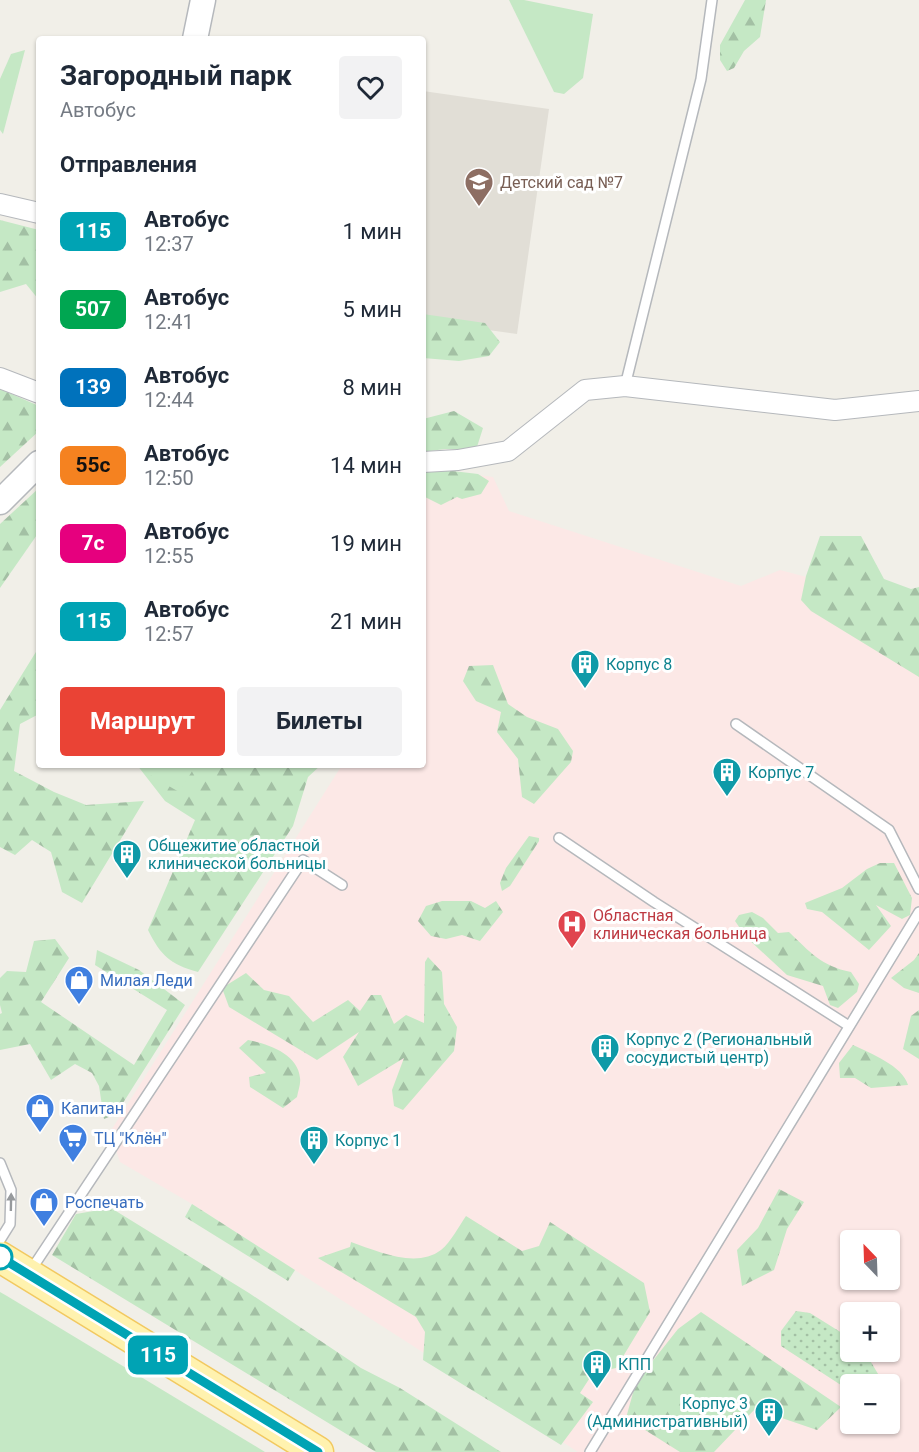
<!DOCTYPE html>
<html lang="ru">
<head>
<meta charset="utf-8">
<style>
	:root { --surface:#fff; --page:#f2f2f3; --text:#1f2937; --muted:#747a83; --accent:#ea4335 }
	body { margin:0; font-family:Roboto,sans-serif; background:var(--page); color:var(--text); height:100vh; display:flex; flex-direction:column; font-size:22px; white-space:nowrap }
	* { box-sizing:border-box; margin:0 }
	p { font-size:20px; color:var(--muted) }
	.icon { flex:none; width:33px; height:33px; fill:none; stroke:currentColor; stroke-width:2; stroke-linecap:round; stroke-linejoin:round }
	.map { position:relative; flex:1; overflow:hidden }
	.drawer { position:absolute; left:36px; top:36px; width:390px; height:732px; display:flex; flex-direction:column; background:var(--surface); border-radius:6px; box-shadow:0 2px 4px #0004 }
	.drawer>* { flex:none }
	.badge { padding:0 12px; border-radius:9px; font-size:21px; line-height:39px }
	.needle { width:39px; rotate:337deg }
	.fabs { position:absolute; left:840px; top:1230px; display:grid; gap:12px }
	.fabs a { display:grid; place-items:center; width:60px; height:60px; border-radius:6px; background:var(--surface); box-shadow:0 2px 4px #0004; font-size:30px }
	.map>.badge { position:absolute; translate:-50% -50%; box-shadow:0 0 0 3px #fff }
	h2 { padding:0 24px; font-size:22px; line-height:54px }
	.round { display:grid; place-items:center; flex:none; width:63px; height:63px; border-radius:6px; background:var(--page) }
	.summary { display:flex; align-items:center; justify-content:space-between; height:102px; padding:0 24px }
	h1 { font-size:28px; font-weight:700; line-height:45px }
	.button { display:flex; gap:12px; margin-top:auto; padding:12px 24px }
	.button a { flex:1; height:69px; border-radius:6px; background:var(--accent); color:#fff; font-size:24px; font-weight:700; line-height:69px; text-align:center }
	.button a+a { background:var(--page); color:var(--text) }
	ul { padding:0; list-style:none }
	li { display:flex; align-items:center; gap:18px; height:78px; padding:0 24px }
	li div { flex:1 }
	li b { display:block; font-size:22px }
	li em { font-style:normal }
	li .badge { min-width:66px; font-weight:700; text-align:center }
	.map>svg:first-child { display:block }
	.education { fill:#e1ded6 }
	.medical { fill:#fce8e6; fill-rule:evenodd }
	.grass { fill:url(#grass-dots) }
	.forest { fill:url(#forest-firs) }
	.park { fill:#c5e8c5 }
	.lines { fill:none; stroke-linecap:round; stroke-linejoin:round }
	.service-casing { stroke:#b5b8bc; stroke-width:12 }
	.minor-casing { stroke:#b5b8bc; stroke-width:22 }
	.tertiary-casing { stroke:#b5b8bc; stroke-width:27 }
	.primary-casing { stroke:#f2c960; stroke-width:33 }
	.service { stroke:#fff; stroke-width:9 }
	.minor { stroke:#fff; stroke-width:20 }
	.tertiary { stroke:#fff; stroke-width:24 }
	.primary { stroke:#fff2af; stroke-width:30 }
	.oneway { fill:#979a9d }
	.line-casing { stroke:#fff; stroke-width:14 }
	.line { stroke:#00a3b4; stroke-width:9 }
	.stop-dot { fill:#fff; stroke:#00a3b4; stroke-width:3 }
	.labels { text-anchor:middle; stroke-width:6; stroke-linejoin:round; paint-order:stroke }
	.education-label { font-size:16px; fill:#785e54; stroke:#fff; text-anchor:start }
	.culture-label { font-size:16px; fill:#0d838f; stroke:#fff; text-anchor:start }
	.health-label { font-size:16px; fill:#be3a42; stroke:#fff; text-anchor:start }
	.shop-label { font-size:16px; fill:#366cbe; stroke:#fff; text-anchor:start }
</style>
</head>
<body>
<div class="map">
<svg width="919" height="1452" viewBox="0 0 919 1452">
	<defs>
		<pattern id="grass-dots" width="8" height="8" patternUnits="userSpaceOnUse" patternTransform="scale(1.5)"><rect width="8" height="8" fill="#c5e8c5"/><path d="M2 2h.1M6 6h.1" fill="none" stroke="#a3c0a4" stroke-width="1.8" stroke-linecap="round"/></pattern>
		<pattern id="forest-firs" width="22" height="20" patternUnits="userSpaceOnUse" patternTransform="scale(1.5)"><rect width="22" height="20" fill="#c5e8c5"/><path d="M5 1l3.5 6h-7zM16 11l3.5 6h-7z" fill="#a3c0a4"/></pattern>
	</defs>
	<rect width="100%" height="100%" fill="#f1efe8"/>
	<path class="education" d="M423 91 549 109 517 334 423 321Z"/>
	<path class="medical" d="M423 468 493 477 509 511 741 586 780 570 919 607V1452H578L192 1204 120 1162 110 1132 342 765H423ZM850 1240H890V1280H850ZM850 1312H890V1352H850ZM850 1384H890V1424H850Z"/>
	<path class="grass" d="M796 1311 810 1313 850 1338V1352H865L884 1384H850V1391L781 1346V1331Z"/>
	<g class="forest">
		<path d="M745 0H766L760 37 744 51 734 68 727 71 720 60V45Z"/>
		<path d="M0 220 39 230V300L26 284 0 292Z"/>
		<path d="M423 314 485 323 500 342 489 356 459 361 423 358Z"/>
		<path d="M0 389 39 406V431L0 467Z"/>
		<path d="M454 411 483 428 476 450 445 449 423 452V419Z"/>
		<path d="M436 469 478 474 489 481 481 494 462 499 457 497 441 505 423 496V472Z"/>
		<path d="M39 488V532L0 588V524Z"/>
		<path d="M820 536H861L884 579 911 589 919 587V677L811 611 801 600 806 576Z"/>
		<path d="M39 647V714L20 724 14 771 54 792 86 805 144 801 82 903 62 892 51 852 32 840 15 855 0 847V710Z"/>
		<path d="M493 665 508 704 527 717 558 729 573 751 571 762 534 804 522 797 518 759 497 732 501 712 476 701 463 681 469 666Z"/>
		<path d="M137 765H321L308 777 293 826 198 972C170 964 161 956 148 930L195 820 165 801Z"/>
		<path d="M529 836 539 838V841L510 886 502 891 500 883 506 868Z"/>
		<path d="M880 863H894L912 898 910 915 902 919 876 905 891 926 869 950 822 912 807 909 805 903 842 888 867 869Z"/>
		<path d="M442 901H471L485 908 496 901 503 912 480 941 462 935 446 939 431 936 418 921 426 906Z"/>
		<path d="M752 912 763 918 778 933 789 932C810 952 821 966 851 972L859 984 857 992 838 1008 830 1005 823 986 787 975 746 937 735 921 739 915Z"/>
		<path d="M55 939 69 958 41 1002 134 1065 167 1010 95 965 97 950 139 970 185 1005 116 1114 104 1119 99 1086 92 1073 75 1064 51 1080 30 1044 0 1050V1014L2 1013 0 1005V978L7 971 26 972 34 941Z"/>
		<path d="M919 953V993L904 988 891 978 914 960Z"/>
		<path d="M428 957 442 972 444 1004 457 1027 454 1051 403 1110 394 1106 392 1090 404 1058 358 1086 343 1057 359 1032 317 1060 229 1007 222 988 246 973 264 990 289 996 313 1022 348 1000 360 1011 371 995H381L394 1024 406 1015 424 1023 425 962Z"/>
		<path d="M919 1010V1059L903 1049 911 1016Z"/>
		<path d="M248 1040C268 1044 298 1054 300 1078 301 1084 298 1091 297 1097L283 1108 250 1087 249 1077 266 1073 239 1048Z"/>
		<path d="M853 1045C870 1053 903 1066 908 1085L871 1088 855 1078H840L839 1063Z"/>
		<path d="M779 1189 804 1202 787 1229 774 1270 742 1286 737 1250 758 1228Z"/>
		<path d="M192 1204 295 1270 288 1281 185 1217Z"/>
		<path d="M111 1208 249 1293 361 1368 400 1388 501 1452H376L52 1255 76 1214Z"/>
		<path d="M466 1216 522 1251 539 1246 550 1222 644 1283 650 1312 616 1368 593 1373 580 1393 593 1402 561 1445 423 1360 425 1332 416 1317 318 1258 350 1247 351 1242C377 1251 416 1269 441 1250 451 1242 459 1226 466 1216Z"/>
		<path d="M701 1312 841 1407 817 1430 755 1409 714 1452H680L626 1418 636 1382 678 1329Z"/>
	</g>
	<g class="park">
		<path d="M509 0H524L593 14 583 78 564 94 554 92Z"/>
		<path d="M25 50 3 134 0 130V79L11 54Z"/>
		<path d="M149 765H196L179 792 145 772Z"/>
		<path d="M0 1292 7 1296 265 1452H0Z"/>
	</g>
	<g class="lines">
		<g class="service-casing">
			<g id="service">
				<path d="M625 386 701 79 712 0"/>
				<path d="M736 724 889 830 919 889"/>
				<path d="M559 838 654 902 849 1026"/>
				<path d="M0 1163 11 1190 10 1224 0 1240"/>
				<path d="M31 1270 303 860 342 885"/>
				<path d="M590 1452 919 912"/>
			</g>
		</g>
		<g class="minor-casing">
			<g id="minor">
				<path d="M0 204 39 213"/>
				<path d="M0 378 39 393"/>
				<path d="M423 462 458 460 508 451 585 390 625 386 835 410 919 401"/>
			</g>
		</g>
		<g class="tertiary-casing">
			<g id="tertiary">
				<path d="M195 39 203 0"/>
				<path d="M0 502 39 463"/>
			</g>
		</g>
		<g class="primary-casing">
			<path id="primary" d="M0 1257 318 1452"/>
		</g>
		<use href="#service" class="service"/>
		<use href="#minor" class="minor"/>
		<use href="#tertiary" class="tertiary"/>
		<use href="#primary" class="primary"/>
	</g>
	<defs><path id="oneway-solid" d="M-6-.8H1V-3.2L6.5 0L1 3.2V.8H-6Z" transform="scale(1.5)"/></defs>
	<use class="oneway" href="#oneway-solid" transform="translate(11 1202) rotate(-89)"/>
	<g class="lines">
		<g class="line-casing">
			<path id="line" d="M0 1257 318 1452"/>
		</g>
		<use href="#line" class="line"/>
	</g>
	<defs>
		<g id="school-pin" transform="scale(1.5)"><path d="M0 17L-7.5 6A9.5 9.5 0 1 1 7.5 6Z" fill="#8d6e63" stroke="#fff"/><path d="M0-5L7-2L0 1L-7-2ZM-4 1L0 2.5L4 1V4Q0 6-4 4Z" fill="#fff"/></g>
		<g id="building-pin" transform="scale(1.5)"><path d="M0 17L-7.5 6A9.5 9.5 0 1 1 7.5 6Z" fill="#0f9aa8" stroke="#fff"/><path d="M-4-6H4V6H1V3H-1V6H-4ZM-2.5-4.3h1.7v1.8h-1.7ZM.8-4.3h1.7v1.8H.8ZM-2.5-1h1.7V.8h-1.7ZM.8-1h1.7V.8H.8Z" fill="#fff"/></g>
		<g id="hospital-pin" transform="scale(1.5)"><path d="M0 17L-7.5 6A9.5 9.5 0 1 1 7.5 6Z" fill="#e0444e" stroke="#fff"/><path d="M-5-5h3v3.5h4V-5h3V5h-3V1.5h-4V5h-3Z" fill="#fff"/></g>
		<g id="shop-pin" transform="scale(1.5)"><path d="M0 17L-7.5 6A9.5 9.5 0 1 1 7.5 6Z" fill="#3f7fe0" stroke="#fff"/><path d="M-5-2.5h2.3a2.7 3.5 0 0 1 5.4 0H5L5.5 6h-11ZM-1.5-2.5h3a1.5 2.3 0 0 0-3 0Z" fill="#fff"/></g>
		<g id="supermarket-pin" transform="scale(1.5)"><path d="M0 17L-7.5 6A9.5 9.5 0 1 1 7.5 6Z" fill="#3f7fe0" stroke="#fff"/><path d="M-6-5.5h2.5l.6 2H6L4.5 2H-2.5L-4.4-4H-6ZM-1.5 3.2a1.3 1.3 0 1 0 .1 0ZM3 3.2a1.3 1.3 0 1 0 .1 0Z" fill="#fff"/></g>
	</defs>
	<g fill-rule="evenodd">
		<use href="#school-pin" x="479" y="182"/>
		<use href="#building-pin" x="585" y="664"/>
		<use href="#building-pin" x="727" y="772"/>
		<use href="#building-pin" x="127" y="854"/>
		<use href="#hospital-pin" x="572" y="924"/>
		<use href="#shop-pin" x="79" y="980"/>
		<use href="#building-pin" x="605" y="1048"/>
		<use href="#shop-pin" x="40" y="1108"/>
		<use href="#supermarket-pin" x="73" y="1138"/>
		<use href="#building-pin" x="314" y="1140"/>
		<use href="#shop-pin" x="44" y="1202"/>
		<use href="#building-pin" x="597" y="1364"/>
		<use href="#building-pin" x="769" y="1412"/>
	</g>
	<circle class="stop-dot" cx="0" cy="1257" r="12"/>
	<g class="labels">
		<g class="education-label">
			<text x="500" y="188">Детский сад №7</text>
		</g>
		<g class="culture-label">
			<text x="606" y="670">Корпус 8</text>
			<text x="748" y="778">Корпус 7</text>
			<text x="148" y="851">Общежитие областной<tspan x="148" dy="18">клинической больницы</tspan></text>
			<text x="626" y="1045">Корпус 2 (Региональный<tspan x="626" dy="18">сосудистый центр)</tspan></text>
			<text x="335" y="1146">Корпус 1</text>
			<text x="618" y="1370">КПП</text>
			<text x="748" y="1409" text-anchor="end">Корпус 3<tspan x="748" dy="18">(Административный)</tspan></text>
		</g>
		<g class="health-label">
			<text x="593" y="921">Областная<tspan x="593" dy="18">клиническая больница</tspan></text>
		</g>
		<g class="shop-label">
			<text x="100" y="986">Милая Леди</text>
			<text x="61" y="1114">Капитан</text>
			<text x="94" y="1144">ТЦ "Клён"</text>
			<text x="65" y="1208">Роспечать</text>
		</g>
	</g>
</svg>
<div class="fabs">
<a><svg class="needle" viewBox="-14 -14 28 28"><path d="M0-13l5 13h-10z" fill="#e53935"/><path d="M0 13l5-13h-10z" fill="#747a83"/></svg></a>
<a>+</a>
<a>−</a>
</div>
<b class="badge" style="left:158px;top:1355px;background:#00a3b4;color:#fff">115</b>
<section class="drawer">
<div class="summary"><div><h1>Загородный парк</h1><p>Автобус</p></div><a class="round"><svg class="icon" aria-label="heart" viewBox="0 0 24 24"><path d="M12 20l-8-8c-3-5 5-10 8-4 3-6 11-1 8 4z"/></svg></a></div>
<h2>Отправления</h2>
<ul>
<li><span class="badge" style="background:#00a3b4;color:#fff">115</span><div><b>Автобус</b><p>12:37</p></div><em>1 мин</em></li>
<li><span class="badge" style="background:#00a651;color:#fff">507</span><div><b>Автобус</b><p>12:41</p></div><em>5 мин</em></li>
<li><span class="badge" style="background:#0072bc;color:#fff">139</span><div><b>Автобус</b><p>12:44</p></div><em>8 мин</em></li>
<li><span class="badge" style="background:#f58220;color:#111">55с</span><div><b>Автобус</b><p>12:50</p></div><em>14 мин</em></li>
<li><span class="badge" style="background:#e6007e;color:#fff">7с</span><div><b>Автобус</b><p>12:55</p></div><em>19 мин</em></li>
<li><span class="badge" style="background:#00a3b4;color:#fff">115</span><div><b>Автобус</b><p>12:57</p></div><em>21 мин</em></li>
</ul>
<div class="button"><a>Маршрут</a><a>Билеты</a></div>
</section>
</div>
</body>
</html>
